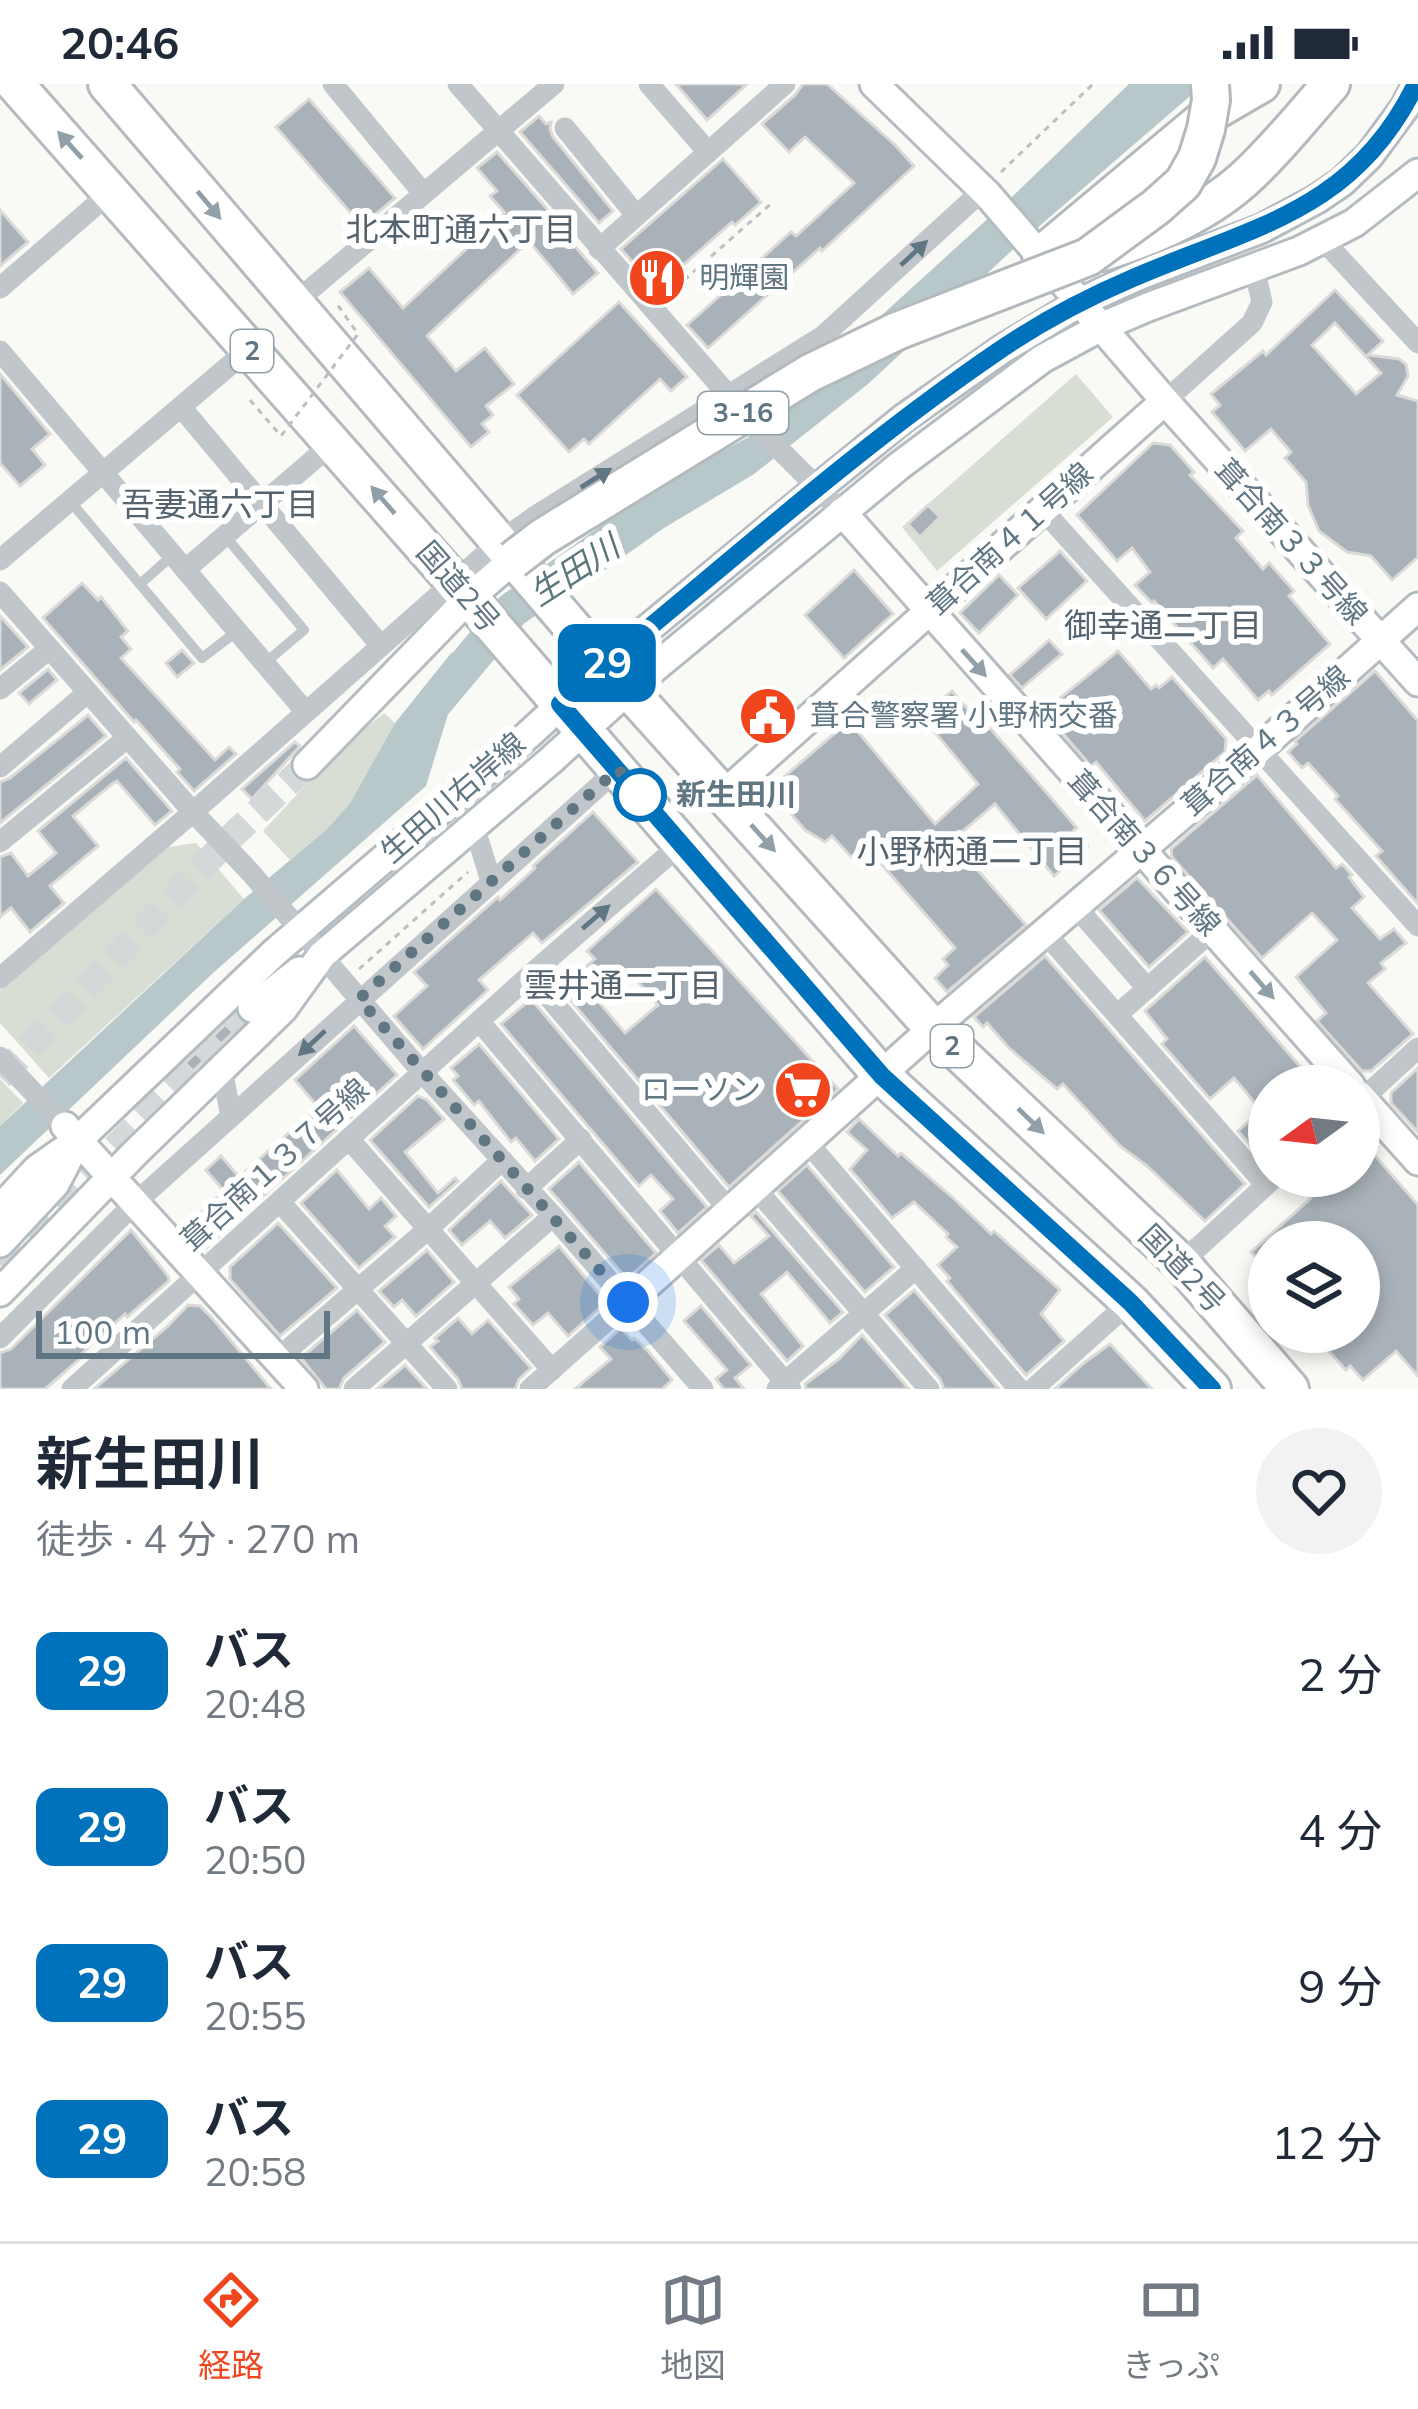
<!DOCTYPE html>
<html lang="ja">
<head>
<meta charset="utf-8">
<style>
	:root { --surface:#fff; --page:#f2f2f3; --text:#1f2937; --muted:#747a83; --line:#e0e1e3; --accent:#f1461d }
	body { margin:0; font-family:Mulish,"Noto Sans JP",sans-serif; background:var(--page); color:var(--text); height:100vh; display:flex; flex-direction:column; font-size:45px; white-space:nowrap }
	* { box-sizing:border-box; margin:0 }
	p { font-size:39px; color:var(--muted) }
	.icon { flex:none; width:66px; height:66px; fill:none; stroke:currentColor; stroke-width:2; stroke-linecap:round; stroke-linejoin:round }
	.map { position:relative; height:1305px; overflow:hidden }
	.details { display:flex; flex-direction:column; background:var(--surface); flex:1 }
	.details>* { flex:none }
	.badge { padding:0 24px; border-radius:18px; font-size:42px; line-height:78px }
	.needle { width:78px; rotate:255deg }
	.controls { position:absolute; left:1248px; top:981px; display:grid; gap:24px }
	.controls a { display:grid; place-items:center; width:132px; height:132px; border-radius:50%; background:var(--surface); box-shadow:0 6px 18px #0003; font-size:60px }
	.scale { position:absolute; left:36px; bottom:30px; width:294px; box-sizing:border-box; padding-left:12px; border:6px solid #617683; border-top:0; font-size:33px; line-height:42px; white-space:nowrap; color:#617683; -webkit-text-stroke:9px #fff; paint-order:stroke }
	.you { position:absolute; width:60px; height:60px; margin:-30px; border:9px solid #fff; border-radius:50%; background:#1a73e8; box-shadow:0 0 0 18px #1a73e833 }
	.map>.badge { position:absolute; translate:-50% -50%; box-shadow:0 0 0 6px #fff }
	.round { display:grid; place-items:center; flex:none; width:126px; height:126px; border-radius:63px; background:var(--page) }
	.headline { display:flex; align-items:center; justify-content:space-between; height:204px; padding:0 36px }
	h1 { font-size:57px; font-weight:700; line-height:90px }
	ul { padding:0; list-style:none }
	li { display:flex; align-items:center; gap:36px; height:156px; padding:0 36px }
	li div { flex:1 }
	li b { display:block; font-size:45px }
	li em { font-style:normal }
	li .badge { min-width:132px; font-weight:700; text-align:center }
	.status { display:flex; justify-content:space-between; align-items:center; height:84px; padding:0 60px; background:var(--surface); direction:ltr }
	.status svg { height:33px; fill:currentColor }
	.tab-bar { display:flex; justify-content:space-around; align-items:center; height:168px; border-top:3px solid var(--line); background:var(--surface); font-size:33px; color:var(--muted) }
	.tab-bar a { display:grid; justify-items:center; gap:6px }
	.tab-bar .current { color:var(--accent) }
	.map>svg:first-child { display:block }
	.green { fill:#d9ded5 }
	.water { fill:#b8c7ca }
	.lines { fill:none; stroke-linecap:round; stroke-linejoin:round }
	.river { stroke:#b8c7ca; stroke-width:36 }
	.building { fill:#a8b2b8; stroke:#dbdad8; stroke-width:3; fill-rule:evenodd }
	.secondary-tunnel { stroke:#d3d8d9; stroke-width:27; stroke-dasharray:27 14; stroke-linecap:butt }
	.secondary-casing { stroke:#b5bcc1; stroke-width:33 }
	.highway-casing { stroke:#b4b9bd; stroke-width:42 }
	.path { stroke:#bbbfc2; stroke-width:3; stroke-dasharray:6 6; stroke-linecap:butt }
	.lane { stroke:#c1c6ca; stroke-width:10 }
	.street { stroke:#c1c6ca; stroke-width:21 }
	.secondary { stroke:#fff; stroke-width:27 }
	.highway { stroke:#fff; stroke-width:36 }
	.highway-bridge-casing { stroke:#b4b9bd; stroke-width:42; stroke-linecap:butt }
	.path-bridge { stroke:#bbbfc2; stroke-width:3; stroke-dasharray:6 6; stroke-linecap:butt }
	.highway-bridge { stroke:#fff; stroke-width:36 }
	.oneway { fill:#909fa8 }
	.oneway2 { fill:#617683 }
	.line-casing { stroke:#fff; stroke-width:27 }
	.line { stroke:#0072bc; stroke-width:18 }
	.walk { stroke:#617683; stroke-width:12; stroke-dasharray:0 21.6 }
	.stop-dot { fill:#fff; stroke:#0072bc; stroke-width:6 }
	.labels { text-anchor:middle; stroke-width:12; stroke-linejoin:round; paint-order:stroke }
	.shield { fill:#fff; stroke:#909fa8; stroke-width:3 }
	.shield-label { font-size:27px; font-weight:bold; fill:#617683 }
	.poi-label { font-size:30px; fill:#617683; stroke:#fff; text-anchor:start }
	.street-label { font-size:30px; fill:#617683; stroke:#fff }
	.stop-label { font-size:30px; font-weight:bold; fill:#617683; stroke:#fff; text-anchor:start }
	.neighbourhood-label { font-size:33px; fill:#54636e; stroke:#fff }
	.water-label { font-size:33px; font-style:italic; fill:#5c767d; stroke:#fff }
</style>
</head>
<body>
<div class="status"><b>20:46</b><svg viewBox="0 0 49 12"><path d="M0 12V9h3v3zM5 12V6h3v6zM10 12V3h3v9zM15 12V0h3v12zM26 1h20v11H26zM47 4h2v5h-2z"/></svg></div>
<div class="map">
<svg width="1418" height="1305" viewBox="0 0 1418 1305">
	<rect width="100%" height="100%" fill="#f9f9f6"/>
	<g class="green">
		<path d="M1076 290 1113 333 937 487 902 443Z"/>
		<path d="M384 629 395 639 350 719 327 745 290 776 263 747 339 665Z"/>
		<path d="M196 759 244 815 49 994 0 939V906L168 763Z"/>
		<path d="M0 995 23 1019 0 1042Z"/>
	</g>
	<g class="water">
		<path d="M1129 0H1204L1021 158 868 300 754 390 664 444 592 495 569 465 654 403 747 354 1016 109Z"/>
		<path d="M452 568 475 597 449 627 426 702 213 889 0 1091V1042L244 815 327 745 350 719 395 639Z"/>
	</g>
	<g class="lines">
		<path class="river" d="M435 618 512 526 619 452"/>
	</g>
	<g class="building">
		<path d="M676 0H747L707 36Z"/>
		<path d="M803 0H827L895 61 914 82 822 167 820 164 708 264 687 241 791 148 796 152 854 99 805 53 789 68 762 40 795 11Z"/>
		<path d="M309 15 395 114 362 142 276 43Z"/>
		<path d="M539 32 546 40 551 38 550 45 553 53 613 127 599 139 520 48Z"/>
		<path d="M497 68 576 158 573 160 598 189 573 210 529 157 427 252 456 287 485 264 514 300 486 322 493 331 482 340 489 348 471 363 340 208 369 184 403 224 505 129 490 112 497 107 477 84Z"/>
		<path d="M723 75 761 118 735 141 732 138 656 205 621 165Z"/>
		<path d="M0 126 28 158 0 182Z"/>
		<path d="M1335 206 1383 257 1368 271 1399 275 1406 280 1408 292 1397 311 1418 317V473L1392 496 1371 472 1347 468 1319 447 1308 421 1306 398 1285 374 1291 368 1271 345 1245 367 1212 328 1220 321 1211 310 1263 267 1266 271ZM1335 239 1381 289 1356 310 1312 261Z"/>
		<path d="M619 218 687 293 671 307 660 295 589 360 584 355 569 368 517 311Z"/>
		<path d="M0 290 50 350 32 365 45 381 20 402 0 379Z"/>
		<path d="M1153 359 1170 361 1194 388 1190 391 1243 447 1236 454 1263 485 1269 479 1294 507 1289 512 1330 560 1272 611 1269 607 1258 616 1223 575 1213 584 1154 517 1152 519 1135 501 1150 488 1132 464 1117 477 1077 431Z"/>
		<path d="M928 421 940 433 920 453 908 440Z"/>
		<path d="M1060 467 1087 497 1046 535 1018 504Z"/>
		<path d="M854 486 893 530 844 574 805 531Z"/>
		<path d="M999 491 1018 511 979 549 960 529Z"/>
		<path d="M82 499 98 516 101 513 128 547 121 553 131 565 121 574 215 676 229 663 236 670 194 707 177 688 180 685 136 636 134 638 43 534Z"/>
		<path d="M0 532 28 563 0 586Z"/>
		<path d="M1049 556 1062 570 1022 604 1010 591Z"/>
		<path d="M182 566 194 579 177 593 166 579Z"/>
		<path d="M1118 567 1151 605 1156 601 1159 604 1172 593 1226 655 1225 668 1145 737 1096 678 1091 682 1059 645 1069 636 1054 619Z"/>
		<path d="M48 585 57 596 29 620 19 609Z"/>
		<path d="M1375 587 1418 637V820L1376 772 1382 767 1335 715 1338 712 1308 679 1302 684 1288 668 1297 660 1295 657Z"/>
		<path d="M952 607 978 637 981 634 1046 708 1077 744 1074 746 1088 762 1054 792 995 720 957 752 965 761 960 766 1026 841 947 908 935 894 948 881 943 875 955 864 868 765 855 777 832 752 825 758 805 746 770 705 849 637 935 740 978 700 918 628 936 613 940 617Z"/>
		<path d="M88 631 106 652 0 739V698L10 694Z"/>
		<path d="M295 658 300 662 252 715 242 705Z"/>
		<path d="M126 674 172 727 155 741 117 697 112 700 73 732 98 762 50 802 64 819 30 848 11 824 0 833V773L11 769 28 792 56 769 38 747Z"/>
		<path d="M1257 691 1336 784 1342 780 1352 791 1349 793 1364 813 1352 824 1380 855 1394 845 1406 859 1381 879 1385 885 1368 899 1413 950 1371 987H1362L1317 937 1326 929 1296 893 1337 856 1312 829 1262 874 1172 773 1171 765Z"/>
		<path d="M593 728 638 778 542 859 533 849 479 896 488 906 423 965 394 932 427 902 414 888 498 813 500 816 535 784 533 782Z"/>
		<path d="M1137 794 1188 848 1149 883 1099 826Z"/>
		<path d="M656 805 838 1005 729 1103 560 904 595 875 587 867ZM632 891 658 921 625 949 599 918Z"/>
		<path d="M1045 872 1245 1100 1205 1137 1147 1082 1120 1062 1063 1000 1057 1005 1009 964 987 939 983 943 974 933Z"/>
		<path d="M1205 873 1317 1002H1269L1267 1080 1238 1047 1261 1026 1234 994 1210 1015 1162 960 1167 955 1145 927Z"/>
		<path d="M531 915 707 1123 678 1149 660 1127 673 1115 651 1091 639 1102 501 940Z"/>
		<path d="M236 930 243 939 193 987 185 979Z"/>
		<path d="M354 942 397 991 206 1164 186 1142 224 1107 206 1086 221 1072 239 1093 318 1023 295 996Z"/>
		<path d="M479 960 559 1055 535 1077 516 1054 511 1058 479 1017 474 1021 453 996 458 992 451 984Z"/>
		<path d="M1418 984V1048L1391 1019V1009Z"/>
		<path d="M418 1012 427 1016 444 1035 405 1068 438 1109 455 1094 458 1097 429 1123 370 1056Z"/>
		<path d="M859 1035 898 1072 901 1069 951 1112 991 1150 994 1147 1060 1206 1041 1230 1064 1257 1026 1291 947 1197 950 1194 938 1181 957 1163 946 1153 948 1150 914 1118 892 1134 850 1085 867 1066 847 1048Z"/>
		<path d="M1359 1053 1418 1121V1292L1396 1267 1363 1296 1350 1282 1346 1286 1311 1248H1359V1158H1269V1188L1251 1168 1311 1114 1307 1109 1310 1106 1307 1103 1320 1092H1359Z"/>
		<path d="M579 1078 656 1169 627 1195 549 1105Z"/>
		<path d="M807 1081 894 1183 865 1208 778 1107Z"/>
		<path d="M337 1086 369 1125 381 1114 396 1132 385 1142 395 1153 359 1184 301 1119Z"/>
		<path d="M501 1097 532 1131 505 1154 490 1137 462 1161 449 1146Z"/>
		<path d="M756 1128 843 1228 830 1239 787 1188 761 1210 803 1262 787 1277 701 1176 719 1161 734 1179 769 1152 751 1132Z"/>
		<path d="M278 1139 337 1204 280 1252 230 1195V1183Z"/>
		<path d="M131 1146 168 1192 169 1197 127 1233 125 1230 79 1272 81 1274 45 1305H0V1269L11 1265Z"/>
		<path d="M559 1162 604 1216V1220L568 1252 548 1229 533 1241 514 1220 519 1215 509 1203Z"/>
		<path d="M427 1166 454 1198 416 1232 402 1216 394 1223 379 1207Z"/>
		<path d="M914 1206 999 1305H944L940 1295 885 1231Z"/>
		<path d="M188 1221 200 1222 212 1234 271 1305H94L168 1242Z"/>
		<path d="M701 1222 751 1281 735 1294 744 1305H724L716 1295 727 1286 684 1237Z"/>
		<path d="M357 1226 385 1258 344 1294 339 1305H326L301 1274Z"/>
		<path d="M458 1234 472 1250 488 1236 531 1284 519 1295 515 1305H462L458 1295 430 1263 438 1257 435 1254Z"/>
		<path d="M621 1244 632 1256 634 1254 648 1267 672 1296 662 1305H575L611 1275 600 1263Z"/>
		<path d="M862 1251 909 1305H806L805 1300 839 1275Z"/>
		<path d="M1110 1260 1152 1305H1055L1084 1279Z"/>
		<path d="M405 1281 427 1305H377Z"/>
	</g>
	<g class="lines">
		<g class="secondary-tunnel">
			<path d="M0 993 231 753 307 681"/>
			<path d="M0 1181 252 924"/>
		</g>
		<g class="secondary-casing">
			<g id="secondary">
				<path d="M874 0 988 111 1165 317 1418 598"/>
				<path d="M842 428 1351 1002"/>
				<path d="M307 681 469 514 513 476"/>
				<path d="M724 710 1165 317"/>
				<path d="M252 924 299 887"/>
				<path d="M1359 1011 1418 1077"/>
				<path d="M65 1042 304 1305"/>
				<path d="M0 1125 37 1085 74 1059"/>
				<path d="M0 1159 55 1100 78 1056 275 868 528 651 605 580 818 404 904 334 1001 266 1081 218 1133 194 1261 145 1317 115 1342 98 1369 72 1405 23 1417 0"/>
				<path d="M0 1208 135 1069 283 925 322 871 550 677 629 605 899 382 1042 275 1101 243 1148 223 1299 167 1354 139 1418 89"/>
				<path d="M628 1218 933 944 1258 666 1418 523"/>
			</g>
		</g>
		<g class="highway-casing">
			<g id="highway">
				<path d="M15 0 488 536 882 992 1130 1218 1212 1305"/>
				<path d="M107 0 579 551 933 944 1181 1179 1290 1305"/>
				<path d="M1103 168C1151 153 1205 130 1243 96 1275 67 1302 33 1331 0"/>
				<path d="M1041 171 1211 29 1261 0"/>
			</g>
		</g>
		<g class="path">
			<path d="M1001 88 1093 0"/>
			<path d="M666 212 773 118"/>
			<path d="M359 885 468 788"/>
		</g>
		<g class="lane">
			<path d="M70 417 202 574 236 548"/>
			<path d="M225 452 304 546 265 579"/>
			<path d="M140 500 173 471"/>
		</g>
		<g class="street">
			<path d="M333 0 423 109"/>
			<path d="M458 0 749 335 842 428"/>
			<path d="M649 0 708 68"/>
			<path d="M565 44 636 131"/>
			<path d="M1322 155 1418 259"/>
			<path d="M599 165 785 0"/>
			<path d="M0 204 112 107"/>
			<path d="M293 220 554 0"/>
			<path d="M0 267 305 627"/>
			<path d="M1165 317 1252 239 1262 218 1254 184"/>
			<path d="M181 323 381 562"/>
			<path d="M1042 425 1418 842"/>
			<path d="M0 476 250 264"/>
			<path d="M186 485 333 359"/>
			<path d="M0 508 193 728 251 789 422 988 553 1132 703 1305"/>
			<path d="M0 605 49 565"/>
			<path d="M0 683 87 609"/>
			<path d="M474 742 491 797"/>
			<path d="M0 758 127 654"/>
			<path d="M1076 823 1147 904"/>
			<path d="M1046 850 1266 1101"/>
			<path d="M530 891 731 1128"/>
			<path d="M0 894 193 728 499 458 534 433 823 252 983 106"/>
			<path d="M1117 931 1213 846"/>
			<path d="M480 938 791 1305"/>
			<path d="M0 973 65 1042"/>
			<path d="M222 985 231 1033"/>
			<path d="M1359 1018 1418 964"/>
			<path d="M349 1055 552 1286"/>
			<path d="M808 1059 1019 1305"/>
			<path d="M526 1105 581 1055"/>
			<path d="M756 1105 929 1305"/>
			<path d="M280 1118 447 1305"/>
			<path d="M1181 1179 1276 1092"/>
			<path d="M0 1254 135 1119 618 685"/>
			<path d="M277 1275 428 1145 502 1076"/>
			<path d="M72 1305 530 891 681 760"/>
			<path d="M354 1305 553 1132"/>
			<path d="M530 1305 628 1218"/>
			<path d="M777 1305 916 1184"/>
			<path d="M1033 1305 1130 1218"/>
		</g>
		<use href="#secondary" class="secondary"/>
		<use href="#highway" class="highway"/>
		<g class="highway-bridge-casing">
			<path id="highway-bridge" d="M513 476 543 453 810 289 897 247 1088 173 1156 123 1183 99 1197 74 1206 45 1211 16 1210 0"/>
		</g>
		<path class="path-bridge" d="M250 316 281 352 358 250 337 220"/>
		<use href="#highway-bridge" class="highway-bridge"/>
	</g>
	<defs><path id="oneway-solid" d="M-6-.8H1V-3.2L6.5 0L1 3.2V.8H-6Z" transform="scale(3)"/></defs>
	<g class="oneway">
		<use href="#oneway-solid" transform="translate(70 61) rotate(-132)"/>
		<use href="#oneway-solid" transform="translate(209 121) rotate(50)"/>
		<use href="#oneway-solid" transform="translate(383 416) rotate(-131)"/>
		<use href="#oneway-solid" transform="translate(974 579) rotate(48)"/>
		<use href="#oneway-solid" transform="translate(763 754) rotate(48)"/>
		<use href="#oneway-solid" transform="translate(1262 901) rotate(49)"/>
		<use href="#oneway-solid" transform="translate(1031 1037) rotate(44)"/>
	</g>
	<g class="oneway2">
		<use href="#oneway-solid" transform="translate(914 169) rotate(-43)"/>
		<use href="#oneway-solid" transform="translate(596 394) rotate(-32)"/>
		<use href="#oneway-solid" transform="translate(596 833) rotate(-41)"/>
		<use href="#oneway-solid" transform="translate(312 959) rotate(137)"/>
	</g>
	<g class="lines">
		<g class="line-casing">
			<path id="line" d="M1212 1305 1130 1218 882 992 560 620 605 580C735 474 859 362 997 268 1039 239 1086 214 1133 194 1251 143 1354 128 1416 0"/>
		</g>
		<use href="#line" class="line"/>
		<path class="walk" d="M628 1218 359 915 618 685 640 711"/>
	</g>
	<defs>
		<g id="restaurant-disc" transform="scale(3)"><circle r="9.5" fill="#f1461d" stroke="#fff"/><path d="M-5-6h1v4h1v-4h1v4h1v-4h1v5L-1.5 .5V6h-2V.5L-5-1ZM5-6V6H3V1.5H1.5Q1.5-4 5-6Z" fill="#fff"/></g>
		<g id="civic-disc" transform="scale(3)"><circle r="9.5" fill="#f1461d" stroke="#fff"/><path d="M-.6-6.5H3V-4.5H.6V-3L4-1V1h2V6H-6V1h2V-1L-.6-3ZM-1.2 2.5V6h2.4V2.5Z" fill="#fff"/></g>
		<g id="supermarket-disc" transform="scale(3)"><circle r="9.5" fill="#f1461d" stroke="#fff"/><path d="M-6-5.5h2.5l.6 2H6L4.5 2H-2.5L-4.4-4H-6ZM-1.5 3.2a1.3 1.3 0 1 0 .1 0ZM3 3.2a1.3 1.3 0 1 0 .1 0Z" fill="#fff"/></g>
	</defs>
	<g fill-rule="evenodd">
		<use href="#restaurant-disc" x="657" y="194"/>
		<use href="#civic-disc" x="768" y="632"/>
		<use href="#supermarket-disc" x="803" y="1006"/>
	</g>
	<circle class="stop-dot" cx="640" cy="711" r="24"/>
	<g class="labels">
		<g class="shield">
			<rect x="231" y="246" width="42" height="42" rx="9"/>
			<rect x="698" y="308" width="90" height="42" rx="9"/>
			<rect x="931" y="941" width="42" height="42" rx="9"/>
		</g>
		<g class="shield-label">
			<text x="252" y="276">2</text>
			<text x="743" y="338">3-16</text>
			<text x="952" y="971">2</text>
		</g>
		<g class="poi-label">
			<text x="699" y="204">明輝園</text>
			<text x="810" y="642">葺合警察署 小野柄交番</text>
			<text x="761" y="1016" text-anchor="end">ローソン</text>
		</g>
		<g class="street-label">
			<text transform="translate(1010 455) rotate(-42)" y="10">葺合南４１号線</text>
			<text transform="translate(1291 458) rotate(48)" y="10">葺合南３３号線</text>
			<text transform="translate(458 503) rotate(49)" y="10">国道2号</text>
			<text transform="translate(1266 657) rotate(-41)" y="10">葺合南４３号線</text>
			<text transform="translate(453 714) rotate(-41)" y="10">生田川右岸線</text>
			<text transform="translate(1144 769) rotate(48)" y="10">葺合南３６号線</text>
			<text transform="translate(275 1081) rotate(-42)" y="10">葺合南１３７号線</text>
			<text transform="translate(1182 1185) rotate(46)" y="10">国道2号</text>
		</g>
		<g class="stop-label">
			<text x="676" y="721">新生田川</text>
		</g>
		<g class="neighbourhood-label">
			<text x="461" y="157">北本町通六丁目</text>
			<text x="220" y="432">吾妻通六丁目</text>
			<text x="1163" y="553">御幸通二丁目</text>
			<text x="972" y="779">小野柄通二丁目</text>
			<text x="623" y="913">雲井通二丁目</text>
		</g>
		<g class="water-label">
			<text transform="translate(574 486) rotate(-33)" y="12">生田川</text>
		</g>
	</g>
</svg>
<div class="controls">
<a><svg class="needle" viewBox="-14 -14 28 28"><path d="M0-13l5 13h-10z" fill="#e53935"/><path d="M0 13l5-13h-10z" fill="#747a83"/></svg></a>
<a><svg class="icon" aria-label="layers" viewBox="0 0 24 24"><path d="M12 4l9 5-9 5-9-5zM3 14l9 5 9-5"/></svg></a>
</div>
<div class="scale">100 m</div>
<div class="you" style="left:628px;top:1218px"></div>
<b class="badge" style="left:607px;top:579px;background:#0072bc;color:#fff">29</b>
</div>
<section class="details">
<div class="headline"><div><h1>新生田川</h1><p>徒歩 · 4 分 · 270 m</p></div><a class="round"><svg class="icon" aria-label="heart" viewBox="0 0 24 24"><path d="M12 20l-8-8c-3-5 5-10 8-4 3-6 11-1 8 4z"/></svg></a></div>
<ul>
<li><span class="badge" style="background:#0072bc;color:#fff">29</span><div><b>バス</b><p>20:48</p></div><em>2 分</em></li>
<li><span class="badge" style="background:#0072bc;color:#fff">29</span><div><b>バス</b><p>20:50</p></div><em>4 分</em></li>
<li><span class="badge" style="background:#0072bc;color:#fff">29</span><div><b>バス</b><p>20:55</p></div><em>9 分</em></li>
<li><span class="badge" style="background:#0072bc;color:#fff">29</span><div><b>バス</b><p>20:58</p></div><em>12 分</em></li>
</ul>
</section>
<nav class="tab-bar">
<a class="current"><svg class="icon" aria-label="directions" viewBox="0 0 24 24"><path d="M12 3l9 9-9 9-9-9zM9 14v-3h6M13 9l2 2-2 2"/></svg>経路</a>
<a><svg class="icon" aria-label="map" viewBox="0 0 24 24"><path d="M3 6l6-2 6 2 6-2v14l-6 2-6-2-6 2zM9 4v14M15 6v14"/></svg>地図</a>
<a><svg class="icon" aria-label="tickets" viewBox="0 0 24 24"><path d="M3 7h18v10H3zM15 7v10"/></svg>きっぷ</a>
</nav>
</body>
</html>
